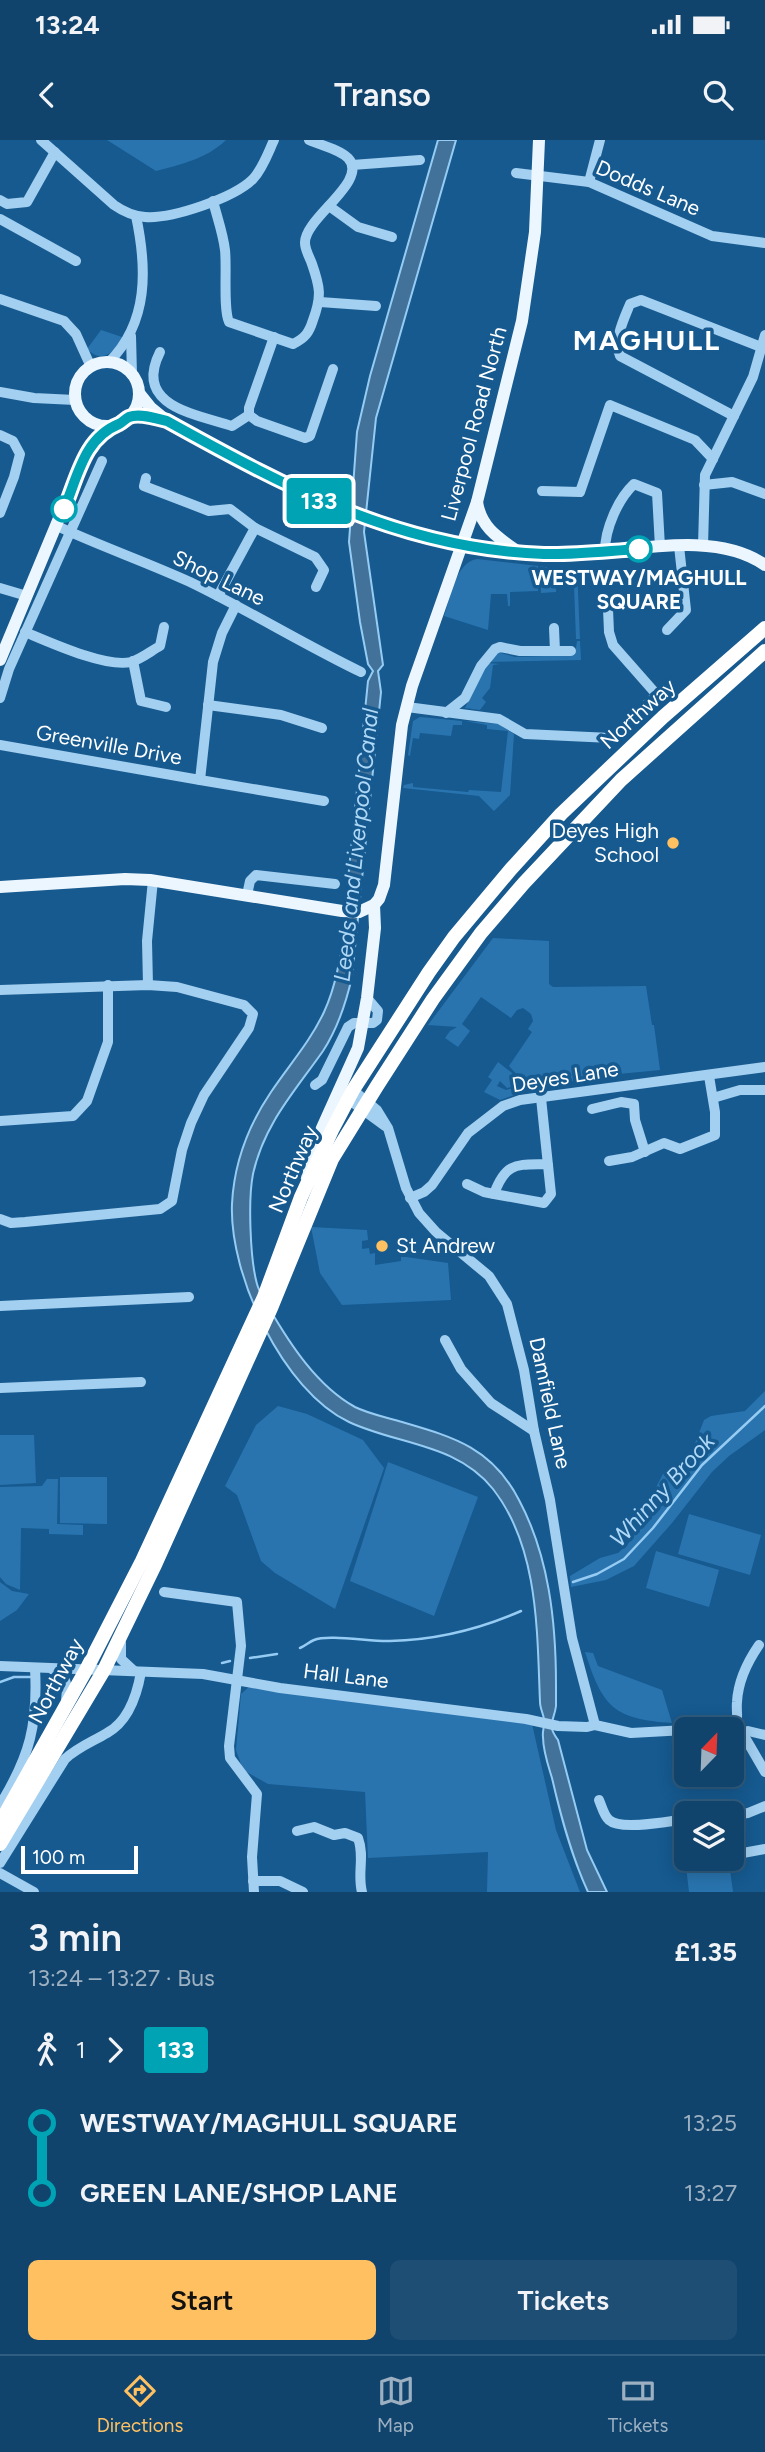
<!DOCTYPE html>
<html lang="en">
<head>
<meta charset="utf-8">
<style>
	:root { --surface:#10446c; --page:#1e4e74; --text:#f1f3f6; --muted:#9cb0c2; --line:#305c7f; --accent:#ffc062 }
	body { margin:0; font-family:Figtree,sans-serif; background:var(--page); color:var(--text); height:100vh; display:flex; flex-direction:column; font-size:26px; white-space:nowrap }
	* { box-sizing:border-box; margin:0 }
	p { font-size:23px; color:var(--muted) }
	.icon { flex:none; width:38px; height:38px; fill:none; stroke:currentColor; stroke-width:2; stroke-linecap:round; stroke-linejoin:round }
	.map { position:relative; height:1752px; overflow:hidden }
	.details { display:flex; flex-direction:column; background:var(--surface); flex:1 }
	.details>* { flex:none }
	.badge { padding:0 14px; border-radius:5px; font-size:24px; line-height:46px }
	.needle { width:46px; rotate:23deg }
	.buttons { position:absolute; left:674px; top:1577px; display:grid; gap:14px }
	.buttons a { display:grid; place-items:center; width:70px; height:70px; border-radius:10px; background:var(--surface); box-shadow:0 4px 18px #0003,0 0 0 2px var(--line); font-size:35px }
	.scale { position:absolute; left:21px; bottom:18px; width:117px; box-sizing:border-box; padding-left:7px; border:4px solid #fff; border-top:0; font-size:19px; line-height:24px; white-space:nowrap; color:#fff; -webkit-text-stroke:5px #165a90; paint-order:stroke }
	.map>.badge { position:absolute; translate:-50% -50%; box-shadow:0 0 0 4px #fff }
	.legs { display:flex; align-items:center; gap:10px; height:77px; padding:0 28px; font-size:23px }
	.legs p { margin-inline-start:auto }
	.overview { display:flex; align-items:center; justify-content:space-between; height:119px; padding:0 28px }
	h1 { font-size:38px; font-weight:600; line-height:52px }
	.action { display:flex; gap:14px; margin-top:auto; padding:14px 28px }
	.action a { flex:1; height:80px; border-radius:10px; background:var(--accent); color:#111; font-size:28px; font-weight:600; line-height:80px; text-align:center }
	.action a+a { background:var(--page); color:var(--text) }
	ul { padding:0 28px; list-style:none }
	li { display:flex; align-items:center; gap:24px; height:70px; font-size:26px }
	li i { display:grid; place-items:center; width:10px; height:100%; margin:0 9px; background:currentColor }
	li i::after { content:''; width:18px; height:18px; margin:-9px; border:5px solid; border-radius:50%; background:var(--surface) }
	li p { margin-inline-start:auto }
	li:first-child i { background:linear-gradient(#0000 50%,currentColor 0) }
	li:last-child i { background:linear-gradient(currentColor 50%,#0000 0) }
	.status { display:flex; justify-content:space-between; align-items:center; height:49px; padding:0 35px; background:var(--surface); direction:ltr }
	.status svg { height:19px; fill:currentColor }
	header { display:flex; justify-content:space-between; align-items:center; height:91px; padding:0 28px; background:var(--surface); font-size:32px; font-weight:600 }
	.tab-bar { display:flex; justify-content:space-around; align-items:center; height:98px; border-top:2px solid var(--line); background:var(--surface); font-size:19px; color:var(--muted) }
	.tab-bar a { display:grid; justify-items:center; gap:4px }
	.tab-bar .on { color:var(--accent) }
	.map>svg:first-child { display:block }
	.green { fill:#2974af }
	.water { fill:#427299; stroke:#96ccf3; stroke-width:2 }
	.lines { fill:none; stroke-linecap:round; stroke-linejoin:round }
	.stream { stroke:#96ccf3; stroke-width:2.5 }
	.minor { stroke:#a3cff0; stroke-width:10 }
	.major { stroke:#ecf6ff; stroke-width:12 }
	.highway { stroke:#fff; stroke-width:14 }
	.line-1-casing { stroke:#fff; stroke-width:16 }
	.line-1 { stroke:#00a3b4; stroke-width:10 }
	.stop-1-dot { fill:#fff; stroke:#00a3b4; stroke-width:3.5 }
	.poi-dot { fill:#ffc062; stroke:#165a90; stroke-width:2.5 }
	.labels { text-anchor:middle; stroke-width:7; stroke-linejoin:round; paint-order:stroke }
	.street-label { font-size:21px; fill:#fff; stroke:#165a90 }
	.stop-label { font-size:21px; font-weight:bold; fill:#fff; stroke:#165a90 }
	.poi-label { font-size:21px; fill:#fff; stroke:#165a90; text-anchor:end }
	.water-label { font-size:23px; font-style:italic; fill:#afd8f7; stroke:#165a90 }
	.district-label { font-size:28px; font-weight:bold; letter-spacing:2px; fill:#fff; stroke:#165a90 }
</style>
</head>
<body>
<div class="status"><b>13:24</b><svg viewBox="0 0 49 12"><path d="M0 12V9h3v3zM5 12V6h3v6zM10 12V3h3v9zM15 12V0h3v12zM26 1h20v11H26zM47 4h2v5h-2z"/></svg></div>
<header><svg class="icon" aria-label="back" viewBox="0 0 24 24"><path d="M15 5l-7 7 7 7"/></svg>Transo<svg class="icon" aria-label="search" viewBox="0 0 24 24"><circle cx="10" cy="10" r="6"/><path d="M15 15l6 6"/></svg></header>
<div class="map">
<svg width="765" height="1752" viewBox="0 0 765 1752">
	<rect width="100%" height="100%" fill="#165a90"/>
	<g class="green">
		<path d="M107 0H226C206 19 182 24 156 31Z"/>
		<path d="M101 190 125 198C114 211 103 225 87 209Z"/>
		<path d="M477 419 538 426V451L510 452V466H508L507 454H491L488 490 444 476C451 457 455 423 477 419Z"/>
		<path d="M540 426 558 429 577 427 580 499H576L574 446H556V452L541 453Z"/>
		<path d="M577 501H580L581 520 488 522 497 512 515 517 575 515Z"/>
		<path d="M487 523 500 524 493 525 490 548 482 558 486 562 480 570 465 568Z"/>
		<path d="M420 577 462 581V585H453L451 596 420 593 419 599 413 598 410 616 408 615 413 581Z"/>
		<path d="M465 581 499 584 514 594 510 655 494 671 479 656 403 648 404 645 413 643V647L468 652 469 650 501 652 508 591 487 589V585Z"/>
		<path d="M493 798 549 801V844L553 847 646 846 652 885H654L660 930 619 934 603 932 587 939 522 949 519 937 509 926 532 892 528 889 533 881 531 874 523 868 517 870 511 878 481 857 462 884 470 891 458 907 445 898 450 891 457 887 428 885Z"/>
		<path d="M498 922 512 933 519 945 507 948 500 941 497 946 506 950 519 946 520 953 500 960 484 952 492 940 488 937Z"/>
		<path d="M311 1087 367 1090 368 1100 362 1101V1109L369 1108 370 1114 375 1113V1125L401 1121V1117H406L448 1123 451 1160 342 1165 320 1133Z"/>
		<path d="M765 1251V1290L729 1316 712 1332 672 1383 634 1426 606 1440 571 1447 570 1436 600 1418 618 1413 628 1404 652 1369 654 1351 664 1332 680 1324 690 1316 704 1280 711 1276 745 1271Z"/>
		<path d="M278 1266 307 1274 363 1300 384 1328 335 1469 275 1433 261 1421 237 1355 225 1346 256 1285Z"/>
		<path d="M0 1295H34L36 1343 0 1345Z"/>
		<path d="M388 1322 478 1357 434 1476 350 1441Z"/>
		<path d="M60 1337H107V1384L60 1383Z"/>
		<path d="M47 1339H58L57 1384 83 1385V1395L49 1394V1389L21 1388 20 1450 6 1444 0 1437V1347L42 1346Z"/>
		<path d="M689 1374 761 1395 750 1435 678 1414Z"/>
		<path d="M656 1411 719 1430 709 1467 646 1448Z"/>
		<path d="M0 1442 12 1451 29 1454 17 1470 0 1481Z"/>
		<path d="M585 1512 593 1513 598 1526 662 1550 672 1583C614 1579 603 1568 585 1512Z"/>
		<path d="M249 1547 532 1584 556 1690 580 1752H487L488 1712 368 1718 365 1652 268 1644 243 1630 236 1610 241 1554Z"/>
		<path d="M729 1722 733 1752H689L686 1726Z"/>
	</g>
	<path class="water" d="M438 0H456L376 278 364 392 383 525 378 531 381 552 352 837C346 863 338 888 323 911 295 951 264 984 253 1034 248 1059 250 1119 257 1144 259 1152 265 1160 269 1168 290 1204 317 1246 355 1267 367 1273 381 1276 395 1280 449 1296 491 1305 519 1360 549 1416 556 1482 556 1545 556 1552 556 1559 556 1566 554 1582 546 1584 558 1600L587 1710 607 1752H588C571 1715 561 1677 552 1638 548 1625 543 1611 543 1597 542 1591 545 1586 544 1579 543 1573 540 1568 540 1562 537 1492 539 1408 493 1349 456 1303 398 1305 349 1282 283 1251 229 1135 232 1064 234 1023 248 986 271 952 289 925 310 902 324 872 336 846 340 819 344 791 345 782 351 773 350 762 349 755 348 748 348 739L368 541 373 531 368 524 360 482 349 402 357 292 370 236Z"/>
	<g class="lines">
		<g class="stream">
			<path d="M573 1442 597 1434 624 1419 653 1388 702 1325 765 1266"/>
			<path d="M300 1508C305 1506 309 1502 314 1500 328 1494 372 1502 390 1501 436 1500 480 1489 521 1471"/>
			<path d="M250 1518 277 1514"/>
			<path d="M222 1523 230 1521"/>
			<path d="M0 1542 14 1537H32"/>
		</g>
		<g class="minor">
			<path d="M41 0 114 65C124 72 133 76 145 77 172 79 234 58 253 39 263 28 268 13 274 0"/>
			<path d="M352 25 420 20"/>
			<path d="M516 33 589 42 712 96 765 103"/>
			<path d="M589 42 600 0"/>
			<path d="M0 60 7 64 27 62 55 12"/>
			<path d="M213 61C217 77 223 93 225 110 227 128 223 169 229 182L293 204C305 198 309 193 313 180 322 156 320 147 312 124 310 118 305 110 305 103 304 78 370 41 348 18 339 9 320 5 309 0"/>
			<path d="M329 66 358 87 392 97"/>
			<path d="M0 79 76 121"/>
			<path d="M0 159 64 181 76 194 91 227"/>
			<path d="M320 162 376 166"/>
			<path d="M131 196 132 235"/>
			<path d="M274 197 249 268V275L257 281 305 298 310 296 333 229"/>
			<path d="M160 212C133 266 195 274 232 286L249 275"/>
			<path d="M109 222C149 182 147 128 136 76"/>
			<path d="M0 252 34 258 75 260"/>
			<path d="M734 276 620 216C613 201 624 179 630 164L641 160 761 207"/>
			<path d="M0 295 13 301 20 314 14 337 0 373"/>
			<path d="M146 338 144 346 209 371 230 369 255 388 218 456"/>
			<path d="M704 345 732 342 765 354"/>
			<path d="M542 351 580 352 610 265 695 300 713 319"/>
			<path d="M57 386C100 406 146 422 190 442 248 470 303 504 361 532"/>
			<path d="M255 388 315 417 324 430 316 447"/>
			<path d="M703 406 705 335 753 237 765 195"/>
			<path d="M605 411C605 389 618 359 634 344L657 353 660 407"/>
			<path d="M0 448 27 456"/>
			<path d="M554 488 555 511"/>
			<path d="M667 490 686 470 679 406"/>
			<path d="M25 492C49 502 106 528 131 522 141 519 151 511 160 506L164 487"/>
			<path d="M133 521 141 561 166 567"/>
			<path d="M0 558 9 529 102 321"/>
			<path d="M208 565 281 575 322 588"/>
			<path d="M407 567 499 579 525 594 611 598 657 555 613 505 609 492 608 469"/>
			<path d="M446 573 465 558 481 526 495 509 500 507 520 511H571"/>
			<path d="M0 605 200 640 213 522 222 493 236 465"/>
			<path d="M200 640 324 661"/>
			<path d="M247 755 250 741 256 735 335 744"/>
			<path d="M148 845 147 801 153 740"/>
			<path d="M0 850 148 845 177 847 244 865 253 874 249 888 204 955 191 983 182 1010 172 1061 160 1069 25 1082 11 1083 0 1079"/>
			<path d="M315 945 322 940 348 887 354 883H373L377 880 378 871 367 858"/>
			<path d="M353 950 377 970 388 988 406 1048 419 1073 436 1092 489 1136 507 1164 524 1230 534 1291 550 1360 572 1498 595 1585"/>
			<path d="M541 958 551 1054 544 1063 494 1054C506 1021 517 1025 548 1024"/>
			<path d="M713 958 740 950H765"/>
			<path d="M348 959 385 986"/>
			<path d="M592 969 621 962 634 964 635 980 645 1012"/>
			<path d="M0 981 73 976 87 961 108 902V845"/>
			<path d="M609 1021 632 1017 664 1003 680 1009 715 995V972L709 936"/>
			<path d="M467 1044 484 1052 494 1054"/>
			<path d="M410 1058 424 1052 432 1045 468 993 503 966 520 960 765 927"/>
			<path d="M0 1166 189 1157"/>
			<path d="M445 1200 461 1229 491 1263 534 1291"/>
			<path d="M0 1248 141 1242"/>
			<path d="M164 1452 237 1462 241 1506 229 1606 230 1618 257 1654 252 1717 254 1752"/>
			<path d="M121 1503V1519L134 1531"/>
			<path d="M0 1526 203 1534 280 1548 526 1579 558 1586 587 1587 595 1585 631 1593 686 1590"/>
			<path d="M53 1530C67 1536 68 1545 66 1560"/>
			<path d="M697 1589H735L743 1594 748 1591 765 1595"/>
			<path d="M735 1589C739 1581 736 1571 737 1562 738 1542 748 1521 759 1505"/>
			<path d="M743 1594 765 1632"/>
			<path d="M599 1660C602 1667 604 1676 609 1680 621 1691 670 1681 686 1679"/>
			<path d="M0 1665C30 1616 38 1584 35 1528"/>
			<path d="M732 1675 748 1673 765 1666"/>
			<path d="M297 1691 314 1687 334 1695 345 1693 358 1698C365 1717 357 1733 362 1752"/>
			<path d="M732 1715 765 1709"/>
			<path d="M0 1723 65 1619C78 1607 92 1602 107 1593 129 1581 137 1555 141 1532"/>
			<path d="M0 1733 34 1752"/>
			<path d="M253 1741H280L303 1752"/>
		</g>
		<g class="major">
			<circle cx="107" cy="254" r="32"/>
			<path d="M139 253 151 268 167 281C274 341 363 390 487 409 516 413 547 415 577 414 634 411 715 390 765 425"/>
			<path d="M477 362C481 387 497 397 517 411"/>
			<path d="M0 520 87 311 95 301 110 286"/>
			<path d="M0 747 125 739 150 740 342 771 359 772 374 765"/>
			<path d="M306 1036 322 988 358 908 367 858 375 788 374 765 379 759 384 745 402 585 412 546 477 362 522 181 535 92 539 0"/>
		</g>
		<g class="highway">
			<path d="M0 1683 86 1530 142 1421 264 1157 301 1057 332 990 353 950 429 832 454 797 511 729 561 674 663 577 765 488"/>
			<path d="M0 1704 104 1530 154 1427 271 1168 332 1019 377 946 433 859 481 793 524 743 621 640 765 511"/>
		</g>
	</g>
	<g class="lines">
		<g class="line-1-casing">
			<path id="line-1" d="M64 369C78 336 84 298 119 284 123 282 125 279 129 277 139 273 156 278 167 281 288 348 401 409 544 414 575 415 607 411 639 409"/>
		</g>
		<use href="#line-1" class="line-1"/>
	</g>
	<g class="stop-1-dot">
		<circle cx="64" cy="369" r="12"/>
		<circle cx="639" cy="409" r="12"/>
	</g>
	<g class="poi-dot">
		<circle cx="673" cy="703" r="7"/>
		<circle cx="382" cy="1106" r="7"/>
	</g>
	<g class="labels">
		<g class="street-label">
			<text transform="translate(648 48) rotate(23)" y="7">Dodds Lane</text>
			<text transform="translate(474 284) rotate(-75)" y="7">Liverpool Road North</text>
			<text transform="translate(219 438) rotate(26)" y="7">Shop Lane</text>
			<text transform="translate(638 574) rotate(-42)" y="7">Northway</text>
			<text transform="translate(109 605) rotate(10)" y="7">Greenville Drive</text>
			<text transform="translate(565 937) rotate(-9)" y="7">Deyes Lane</text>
			<text transform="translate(293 1029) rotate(-67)" y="7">Northway</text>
			<text transform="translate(550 1263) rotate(78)" y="7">Damfield Lane</text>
			<text transform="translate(346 1536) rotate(7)" y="7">Hall Lane</text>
			<text transform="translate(56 1541) rotate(-62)" y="7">Northway</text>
		</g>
		<g class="stop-label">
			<text x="639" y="445">WESTWAY/MAGHULL<tspan x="639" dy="24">SQUARE</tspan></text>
		</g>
		<g class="poi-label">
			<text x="659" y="698">Deyes High<tspan x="659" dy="24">School</tspan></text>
			<text x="396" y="1113" text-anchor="start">St Andrew</text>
		</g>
		<g class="water-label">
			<text transform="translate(356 705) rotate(-84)" y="8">Leeds and Liverpool Canal</text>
			<text transform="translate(662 1350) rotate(-48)" y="8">Whinny Brook</text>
		</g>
		<g class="district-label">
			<text x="647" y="210">MAGHULL</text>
		</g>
	</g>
</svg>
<div class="buttons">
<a><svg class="needle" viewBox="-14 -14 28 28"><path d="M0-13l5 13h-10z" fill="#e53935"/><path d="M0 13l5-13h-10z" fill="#9cb0c2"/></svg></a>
<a><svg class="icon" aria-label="layers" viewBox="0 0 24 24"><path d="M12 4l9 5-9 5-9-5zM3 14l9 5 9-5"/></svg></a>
</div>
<div class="scale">100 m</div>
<b class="badge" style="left:319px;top:361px;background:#00a3b4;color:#fff">133</b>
</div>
<section class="details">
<div class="overview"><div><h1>3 min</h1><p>13:24 – 13:27 · Bus</p></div><b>£1.35</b></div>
<div class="legs"><svg class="icon" aria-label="walk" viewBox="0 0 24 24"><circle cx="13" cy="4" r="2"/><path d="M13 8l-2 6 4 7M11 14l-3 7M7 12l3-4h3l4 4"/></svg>1<svg class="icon" aria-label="forward" viewBox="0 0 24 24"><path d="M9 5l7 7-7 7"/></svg><b class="badge" style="background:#00a3b4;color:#fff">133</b></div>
<ul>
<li><i style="color:#00a3b4"></i><b>WESTWAY/MAGHULL SQUARE</b><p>13:25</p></li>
<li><i style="color:#00a3b4"></i><b>GREEN LANE/SHOP LANE</b><p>13:27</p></li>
</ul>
<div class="action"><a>Start</a><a>Tickets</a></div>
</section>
<nav class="tab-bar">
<a class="on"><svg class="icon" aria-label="directions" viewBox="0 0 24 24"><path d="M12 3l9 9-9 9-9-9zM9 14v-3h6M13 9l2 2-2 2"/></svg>Directions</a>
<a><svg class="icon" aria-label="map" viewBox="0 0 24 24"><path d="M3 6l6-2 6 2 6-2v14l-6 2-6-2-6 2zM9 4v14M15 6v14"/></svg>Map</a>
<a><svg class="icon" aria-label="tickets" viewBox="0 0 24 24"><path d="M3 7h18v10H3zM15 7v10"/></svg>Tickets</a>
</nav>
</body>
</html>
